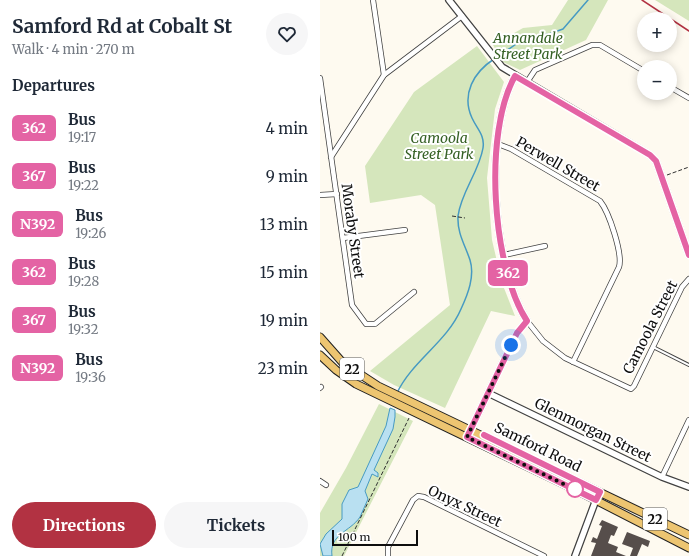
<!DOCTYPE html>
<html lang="en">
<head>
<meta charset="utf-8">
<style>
	:root { --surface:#fff; --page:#f6f6f7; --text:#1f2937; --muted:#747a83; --accent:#b23242 }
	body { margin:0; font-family:Merriweather,serif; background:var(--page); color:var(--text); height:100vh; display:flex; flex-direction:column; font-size:15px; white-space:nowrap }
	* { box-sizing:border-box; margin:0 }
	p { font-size:13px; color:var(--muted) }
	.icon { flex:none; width:22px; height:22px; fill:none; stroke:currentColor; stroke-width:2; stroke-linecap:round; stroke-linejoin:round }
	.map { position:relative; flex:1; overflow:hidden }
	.side { display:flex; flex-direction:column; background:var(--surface); width:320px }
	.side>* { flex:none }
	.badge { padding:0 8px; border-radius:6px; font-size:14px; line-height:26px }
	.buttons { position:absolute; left:317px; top:12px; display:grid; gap:8px }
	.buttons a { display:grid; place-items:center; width:40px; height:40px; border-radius:50%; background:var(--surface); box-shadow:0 2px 10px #0003; font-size:20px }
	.scale { position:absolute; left:12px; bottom:10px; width:86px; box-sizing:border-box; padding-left:4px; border:2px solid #0e0e0e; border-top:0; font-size:11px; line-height:14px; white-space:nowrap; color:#0e0e0e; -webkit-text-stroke:3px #fff; paint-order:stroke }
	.you { position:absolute; width:20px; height:20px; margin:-10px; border:3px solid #fff; border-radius:50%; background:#1a73e8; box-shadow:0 0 0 6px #1a73e833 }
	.map>.badge { position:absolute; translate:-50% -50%; box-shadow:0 0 0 2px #fff }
	h2 { padding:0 12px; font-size:15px; line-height:36px }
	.round { display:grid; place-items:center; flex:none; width:42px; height:42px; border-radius:21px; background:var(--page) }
	.summary { display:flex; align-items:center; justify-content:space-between; height:68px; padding:0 12px }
	h1 { font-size:19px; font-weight:700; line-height:30px }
	.action { display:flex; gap:8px; margin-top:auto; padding:8px 12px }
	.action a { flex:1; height:46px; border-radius:24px; background:var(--accent); color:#fff; font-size:16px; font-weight:700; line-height:46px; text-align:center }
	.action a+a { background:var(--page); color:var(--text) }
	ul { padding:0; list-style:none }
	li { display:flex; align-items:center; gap:12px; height:48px; padding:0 12px }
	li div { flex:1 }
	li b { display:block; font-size:15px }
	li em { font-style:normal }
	li .badge { min-width:44px; font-weight:700; text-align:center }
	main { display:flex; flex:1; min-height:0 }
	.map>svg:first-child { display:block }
	.green { fill:#d5e6bc }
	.water { fill:#b9e0f1; stroke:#469ac2 }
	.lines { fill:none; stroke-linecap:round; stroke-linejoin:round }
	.stream { stroke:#469ac2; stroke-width:1.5 }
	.building { fill:#564e4b }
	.service-casing { stroke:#414141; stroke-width:4 }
	.minor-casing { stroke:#414141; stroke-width:6 }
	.tertiary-casing { stroke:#414141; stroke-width:8 }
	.primary-casing { stroke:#1f1f1f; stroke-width:9 }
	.path { stroke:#303030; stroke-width:1; stroke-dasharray:4 2; stroke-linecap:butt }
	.service { stroke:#fff; stroke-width:2 }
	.minor { stroke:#fff; stroke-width:4.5 }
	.tertiary { stroke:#fff; stroke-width:5.5 }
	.primary { stroke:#edc571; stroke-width:7 }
	.rail { stroke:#b23242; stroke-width:1.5 }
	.line-casing { stroke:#fff; stroke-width:9 }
	.line { stroke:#e463a4; stroke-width:6 }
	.walk { stroke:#0e0e0e; stroke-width:4; stroke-dasharray:0 7.2 }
	.stop-dot { fill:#fff; stroke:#e463a4; stroke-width:2 }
	.labels { text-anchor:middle; stroke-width:4; stroke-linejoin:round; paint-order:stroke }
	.shield { fill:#fff; stroke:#565656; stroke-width:1 }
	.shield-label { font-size:13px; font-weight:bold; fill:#0e0e0e }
	.park-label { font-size:14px; font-style:italic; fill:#356024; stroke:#fff }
	.street-label { font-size:14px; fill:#0e0e0e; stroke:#fff }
</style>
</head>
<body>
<main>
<section class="side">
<div class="summary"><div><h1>Samford Rd at Cobalt St</h1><p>Walk · 4 min · 270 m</p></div><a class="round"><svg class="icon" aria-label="heart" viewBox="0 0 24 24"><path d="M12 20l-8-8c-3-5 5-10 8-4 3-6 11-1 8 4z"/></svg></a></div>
<h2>Departures</h2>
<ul>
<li><span class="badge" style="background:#e463a4;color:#fff">362</span><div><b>Bus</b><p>19:17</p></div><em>4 min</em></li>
<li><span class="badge" style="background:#e463a4;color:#fff">367</span><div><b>Bus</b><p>19:22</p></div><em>9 min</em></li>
<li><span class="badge" style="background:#e463a4;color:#fff">N392</span><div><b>Bus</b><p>19:26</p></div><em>13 min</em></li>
<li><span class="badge" style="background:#e463a4;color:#fff">362</span><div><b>Bus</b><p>19:28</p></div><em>15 min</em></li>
<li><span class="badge" style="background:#e463a4;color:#fff">367</span><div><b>Bus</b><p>19:32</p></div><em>19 min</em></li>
<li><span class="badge" style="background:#e463a4;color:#fff">N392</span><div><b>Bus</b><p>19:36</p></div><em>23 min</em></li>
</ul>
<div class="action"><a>Directions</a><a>Tickets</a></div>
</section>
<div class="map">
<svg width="369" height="556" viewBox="0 0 369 556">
	<rect width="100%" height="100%" fill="#fefaf0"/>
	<g class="green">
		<path d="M248 0H288L266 40 200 70 183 62 173 45 203 28 232 25Z"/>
		<path d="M335 0H369V21Z"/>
		<path d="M157 46 184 82 175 109 167 178 172 240 182 283 195 316 171 311 125 408 74 385 50 371 130 305 115 205 101 195 50 203 45 166 94 92Z"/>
		<path d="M59 404 93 421 24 556H0V513L26 468Z"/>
	</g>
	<path class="water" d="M70 408 75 410V417L73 429 54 470 58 473V477L52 474 45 491 48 499C45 505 43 511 40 517 30 532 9 534 12 556H3L0 544 6 534 22 519V504L29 490 38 487 66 426Z"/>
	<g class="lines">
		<g class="stream">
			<path d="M177 57 205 38 229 34 243 29 268 0"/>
			<path d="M77 393C92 361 127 342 141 309 148 294 155 276 150 260 145 245 137 233 138 216 141 192 159 172 163 148 165 135 157 129 152 118 141 94 154 72 174 59"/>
		</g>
	</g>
	<g class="building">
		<path d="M282 520 298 527 294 536 291 535 288 543 298 547 296 552 306 556H271L276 543 271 542 273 537 277 539 282 526 279 525Z"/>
		<path d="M307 532 330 541 328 547 322 544 317 556H310L313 548 302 544Z"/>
	</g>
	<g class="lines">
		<g class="service-casing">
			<path id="service" d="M333 347 369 365"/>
		</g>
		<g class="minor-casing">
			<g id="minor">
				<path d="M53 0 64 75"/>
				<path d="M0 78 32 305 46 324H55L94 292"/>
				<path d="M207 82 215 70 272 45H280L324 71"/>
				<path d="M350 87 369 98"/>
				<path d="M178 144 191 149 280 201C289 212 303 254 299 267L253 362"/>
				<path d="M11 157 64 75 142 16"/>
				<path d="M0 195 17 194"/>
				<path d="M23 238 85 230"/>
				<path d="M184 255 225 246"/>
				<path d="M207 321 223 341 245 358 311 389 314 386 362 287 369 279"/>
				<path d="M0 388 1 387"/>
				<path d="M342 477 369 420"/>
				<path d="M0 481 6 485"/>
				<path d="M68 556V547L93 500 98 496 104 497 224 556"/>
			</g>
		</g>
		<g class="tertiary-casing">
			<g id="tertiary">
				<path d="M129 0 182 67 330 155 336 161 369 255"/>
				<path d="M168 393 342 477 369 487"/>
				<path d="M149 433 197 333 207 321C172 266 163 133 195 76"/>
				<path d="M255 556 277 497"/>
			</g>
		</g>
		<g class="primary-casing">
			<g id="primary">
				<path d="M0 337 23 363 58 386 369 535"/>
				<path d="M0 355 16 370 36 384 258 491 369 548"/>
			</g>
		</g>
		<g class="path">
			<path d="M347 175 369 167"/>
			<path d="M132 216 145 218"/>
			<path d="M22 556 89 418"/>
		</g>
		<use href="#service" class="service"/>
		<use href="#minor" class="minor"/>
		<use href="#tertiary" class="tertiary"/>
		<use href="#primary" class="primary"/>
		<path class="rail" d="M322 0 369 31"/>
	</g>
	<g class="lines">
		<g class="line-casing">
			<path id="line" d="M164 435 280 492 276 500 147 437 197 333 207 321C172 267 163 133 195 76L330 155 336 161 369 255"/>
		</g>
		<use href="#line" class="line"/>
		<path class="walk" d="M191 345 147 437 258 491 255 489"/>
	</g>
	<circle class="stop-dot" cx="255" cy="489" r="8"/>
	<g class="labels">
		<g class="shield">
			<rect x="20" y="358" width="24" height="22" rx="3"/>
			<rect x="323" y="508" width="24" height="22" rx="3"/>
		</g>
		<g class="shield-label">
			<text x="32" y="374">22</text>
			<text x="335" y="524">22</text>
		</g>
		<g class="park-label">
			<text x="208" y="43">Annandale<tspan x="208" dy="16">Street Park</tspan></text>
			<text x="119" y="143">Camoola<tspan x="119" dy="16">Street Park</tspan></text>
		</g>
		<g class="street-label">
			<text transform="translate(238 164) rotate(30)" y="5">Perwell Street</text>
			<text transform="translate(33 231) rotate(82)" y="5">Moraby Street</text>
			<text transform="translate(330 327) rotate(-63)" y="5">Camoola Street</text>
			<text transform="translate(273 430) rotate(26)" y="5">Glenmorgan Street</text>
			<text transform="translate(218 447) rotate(26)" y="5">Samford Road</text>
			<text transform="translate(145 506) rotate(25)" y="5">Onyx Street</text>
		</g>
	</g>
</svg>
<div class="buttons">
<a>+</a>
<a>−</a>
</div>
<div class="scale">100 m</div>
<div class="you" style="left:191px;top:345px"></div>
<b class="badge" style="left:188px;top:273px;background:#e463a4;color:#fff">362</b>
</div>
</main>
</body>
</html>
